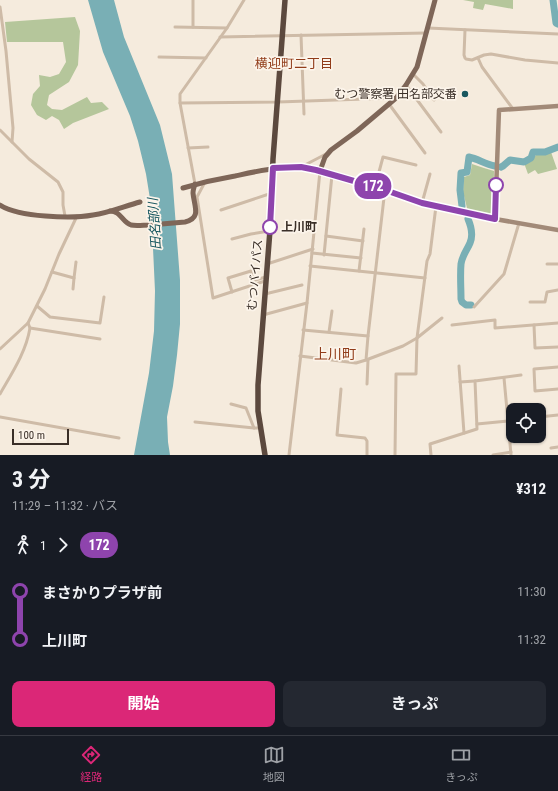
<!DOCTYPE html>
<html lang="ja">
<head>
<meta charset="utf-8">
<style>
	:root { --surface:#171b24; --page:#242831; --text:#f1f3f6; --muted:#9ea1a6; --line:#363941; --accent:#db2777 }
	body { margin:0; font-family:"Roboto Condensed","Noto Sans JP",sans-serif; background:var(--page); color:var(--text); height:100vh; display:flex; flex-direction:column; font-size:15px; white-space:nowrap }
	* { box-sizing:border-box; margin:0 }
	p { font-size:13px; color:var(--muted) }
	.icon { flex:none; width:22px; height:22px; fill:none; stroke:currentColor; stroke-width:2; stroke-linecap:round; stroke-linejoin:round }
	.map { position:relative; height:455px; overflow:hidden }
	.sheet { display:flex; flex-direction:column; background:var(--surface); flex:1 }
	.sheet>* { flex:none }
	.badge { padding:0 8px; border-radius:13px; font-size:14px; line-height:26px }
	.tools { position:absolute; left:506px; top:403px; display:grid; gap:8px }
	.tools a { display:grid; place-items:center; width:40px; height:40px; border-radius:8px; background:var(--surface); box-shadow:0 1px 3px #0004; font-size:20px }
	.scale { position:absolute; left:12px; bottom:10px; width:57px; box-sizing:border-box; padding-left:4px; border:2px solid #3a2f28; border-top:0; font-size:11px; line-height:14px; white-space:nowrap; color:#3a2f28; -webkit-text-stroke:3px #fcf4ea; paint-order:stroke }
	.map>.badge { position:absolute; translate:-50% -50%; box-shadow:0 0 0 2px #fff }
	.legs { display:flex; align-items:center; gap:6px; height:44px; padding:0 12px; font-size:13px }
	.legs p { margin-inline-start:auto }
	.headline { display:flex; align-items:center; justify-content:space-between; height:68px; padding:0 12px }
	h1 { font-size:22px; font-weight:700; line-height:30px }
	.primary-button { display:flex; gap:8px; margin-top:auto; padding:8px 12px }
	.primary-button a { flex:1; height:46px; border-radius:8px; background:var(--accent); color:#fff; font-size:16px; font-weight:700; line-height:46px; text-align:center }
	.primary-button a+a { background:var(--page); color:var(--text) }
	ul { padding:0 12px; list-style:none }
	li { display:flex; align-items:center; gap:14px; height:48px; font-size:15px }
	li i { display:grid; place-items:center; width:6px; height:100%; margin:0 5px; background:currentColor }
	li i::after { content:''; width:10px; height:10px; margin:-5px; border:3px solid; border-radius:50%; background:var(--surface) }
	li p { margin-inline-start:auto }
	li:first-child i { background:linear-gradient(#0000 50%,currentColor 0) }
	li:last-child i { background:linear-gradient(currentColor 50%,#0000 0) }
	.tab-bar { display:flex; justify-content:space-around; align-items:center; height:56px; border-top:1px solid var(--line); background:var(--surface); font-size:11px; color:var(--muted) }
	.tab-bar a { display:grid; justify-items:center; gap:2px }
	.tab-bar .on { color:var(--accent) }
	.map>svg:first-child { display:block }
	.green { fill:#b5c69b }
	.water { fill:#79afb5 }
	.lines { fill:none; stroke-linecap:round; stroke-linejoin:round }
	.river { stroke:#79afb5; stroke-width:7 }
	.street { stroke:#cebba7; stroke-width:3 }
	.secondary { stroke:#a28a78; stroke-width:4.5 }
	.primary { stroke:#7e6658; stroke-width:5 }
	.highway { stroke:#5c493e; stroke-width:5.5 }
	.line-1-casing { stroke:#fff; stroke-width:9 }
	.line-1 { stroke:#8e44ad; stroke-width:6 }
	.poi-dot { fill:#195860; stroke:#fcf4ea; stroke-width:1.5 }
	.stop-1-dot { fill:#fff; stroke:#8e44ad; stroke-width:2 }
	.labels { text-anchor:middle; stroke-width:3.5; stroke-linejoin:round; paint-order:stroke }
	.poi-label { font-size:12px; fill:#3a2f28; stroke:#fcf4ea; text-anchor:end }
	.stop-label { font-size:12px; font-weight:bold; fill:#3a2f28; stroke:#fcf4ea; text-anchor:start }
	.street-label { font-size:12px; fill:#3a2f28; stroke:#fcf4ea }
	.neighbourhood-label { font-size:13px; fill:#913c19; stroke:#fcf4ea }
	.water-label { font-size:13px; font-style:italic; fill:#195860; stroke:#fcf4ea }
	.quarter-label { font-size:14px; fill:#913c19; stroke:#fcf4ea }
</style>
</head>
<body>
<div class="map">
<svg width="558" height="455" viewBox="0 0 558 455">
	<rect width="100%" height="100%" fill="#f5ebdd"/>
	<g class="green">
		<path d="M463 0H513V9L485 4 483 10 473 8 474 2Z"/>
		<path d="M75 17 80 31 78 65 69 82 49 95 47 105 52 109 62 110 87 97 91 103 102 102 109 109 73 123 64 129 59 120 52 116 46 120 37 115 31 105 33 94 40 86 39 75 50 77 59 74 66 62 63 42H7L5 22Z"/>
		<path d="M551 152 557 169 538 174 535 170 528 174 524 163 531 160 536 155Z"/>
		<path d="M472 164 484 168 494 171 493 216 468 212 463 192 464 177 470 175Z"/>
	</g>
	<path class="water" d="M88 0H114L124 37 160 125 172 174 180 280V324L177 355 173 386 167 417 168 442 170 455H134L149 373 154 331 155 291 151 205 146 174 138 141 130 116 103 52Z"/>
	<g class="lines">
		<g class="river">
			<path d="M553 0 556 23 558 24"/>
			<path d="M501 167 503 166 510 160 524 162 531 158 533 152H545L558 147"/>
			<path d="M462 206 460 190 461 173 467 172 469 157C478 159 485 164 495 166"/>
			<path d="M468 219C471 226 473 236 470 243 467 250 462 256 461 264 460 275 461 288 461 299L462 302 466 305H471"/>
		</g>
		<g class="street">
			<path d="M193 0V27"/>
			<path d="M0 7 6 51 13 128 12 142 29 159 58 182 63 192V205L65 216"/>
			<path d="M175 27 227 28"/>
			<path d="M428 28 558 34"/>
			<path d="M465 30 464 55 465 58 466 59 472 60 484 55 491 54 525 60 558 63"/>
			<path d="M301 35 304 114"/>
			<path d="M220 37 426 33"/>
			<path d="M159 57 206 58"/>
			<path d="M478 58 482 67 513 109"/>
			<path d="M413 74 423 84 434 100"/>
			<path d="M406 85 441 132"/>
			<path d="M180 103 278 102 394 98"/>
			<path d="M389 104 425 153"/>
			<path d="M0 130 12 142"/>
			<path d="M188 148 208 147"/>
			<path d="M301 167 326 154"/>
			<path d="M205 182 197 197 213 298 265 281"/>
			<path d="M195 184 180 103V94L227 28 244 0"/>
			<path d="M375 187 383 157 416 165"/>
			<path d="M422 203 430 174"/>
			<path d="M221 210 272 193"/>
			<path d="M326 236 363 241"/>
			<path d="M232 239 251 234 269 231"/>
			<path d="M312 253 361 258"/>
			<path d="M324 255 332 175"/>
			<path d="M267 264 313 249"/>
			<path d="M547 264H558"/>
			<path d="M310 266 425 278"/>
			<path d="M359 271 364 229"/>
			<path d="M52 272 74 278 73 289"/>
			<path d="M74 278 76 262"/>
			<path d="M232 292 228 278 251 271 253 279 255 280 266 277"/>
			<path d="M265 294 302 285"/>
			<path d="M530 302H545L547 292 558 290"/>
			<path d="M37 306 50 317 100 323 104 297"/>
			<path d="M474 307 504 274 519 223"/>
			<path d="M263 315 307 303"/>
			<path d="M452 325 495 320V328L558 323"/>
			<path d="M534 325 535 348 558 347"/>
			<path d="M30 328 100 339"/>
			<path d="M303 330 368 336"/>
			<path d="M329 332 332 311"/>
			<path d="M0 349 28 323 45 289 59 254 77 216"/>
			<path d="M300 356 356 363 366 360 368 336 385 189"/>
			<path d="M366 360 403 346 417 338 442 318"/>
			<path d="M459 366 464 433"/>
			<path d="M558 367 534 369 535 391 558 389"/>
			<path d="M460 382 475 381"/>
			<path d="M367 384 368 360"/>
			<path d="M341 389 337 435 365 438 367 441V455"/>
			<path d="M0 394C12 373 26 352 30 328L28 323"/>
			<path d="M231 404 246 408 254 428H260"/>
			<path d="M0 417 119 438"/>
			<path d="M539 417 558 415"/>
			<path d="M195 422 254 428"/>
			<path d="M477 424 508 421 504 378"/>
			<path d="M551 448 558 447"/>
			<path d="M289 455 307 303 320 171"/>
			<path d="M395 455 396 374H416L417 338 427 261 430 254 436 206"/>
			<path d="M431 455 430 444 477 429 475 381 521 375"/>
			<path d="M493 455 511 452"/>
			<path d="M511 455 508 421 513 420"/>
		</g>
		<g class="secondary">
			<path d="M320 171 385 189 422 203 495 219 558 230"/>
			<path d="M495 219 499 110 558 106"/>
		</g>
		<g class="primary">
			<path d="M183 188C200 183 217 179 235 176 263 170 292 163 320 171L325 157 331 150 357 131 389 104 396 98 406 85 417 67 435 0"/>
			<path d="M0 205C19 217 71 219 93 215 109 213 125 206 140 202"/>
			<path d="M110 211C121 211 122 222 131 225 136 226 144 225 150 225 161 224 173 223 185 222 202 218 194 206 193 193 193 190 194 187 195 184"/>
		</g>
		<path class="highway" d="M265 455 258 411V385L271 217 273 159 285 0"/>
	</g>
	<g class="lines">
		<g class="line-1-casing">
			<path id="line-1" d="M270 227 273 168 301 167 316 170 385 190 422 203 495 219 496 185"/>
		</g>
		<use href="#line-1" class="line-1"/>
	</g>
	<circle class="poi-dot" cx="465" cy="94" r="4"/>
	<g class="stop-1-dot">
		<circle cx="496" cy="185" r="7"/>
		<circle cx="270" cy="227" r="7"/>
	</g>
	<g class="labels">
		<g class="poi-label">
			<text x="457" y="98">むつ警察署 田名部交番</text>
		</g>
		<g class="stop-label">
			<text x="281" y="231">上川町</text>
		</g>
		<g class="street-label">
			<text transform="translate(255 275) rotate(-85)" y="4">むつバイパス</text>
		</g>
		<g class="neighbourhood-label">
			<text x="294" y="68">横迎町二丁目</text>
		</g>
		<g class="water-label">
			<text transform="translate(154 224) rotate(-94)" y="5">田名部川</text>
		</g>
		<g class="quarter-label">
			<text x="335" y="359">上川町</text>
		</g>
	</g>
</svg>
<div class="tools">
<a><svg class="icon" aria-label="locate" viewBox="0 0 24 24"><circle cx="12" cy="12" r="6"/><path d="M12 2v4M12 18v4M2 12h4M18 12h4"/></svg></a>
</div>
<div class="scale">100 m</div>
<b class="badge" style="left:373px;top:186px;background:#8e44ad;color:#fff">172</b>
</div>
<section class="sheet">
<div class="headline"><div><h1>3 分</h1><p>11:29 – 11:32 · バス</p></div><b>¥312</b></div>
<div class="legs"><svg class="icon" aria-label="walk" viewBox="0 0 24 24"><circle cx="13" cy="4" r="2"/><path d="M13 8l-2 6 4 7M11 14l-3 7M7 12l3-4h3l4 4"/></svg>1<svg class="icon" aria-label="forward" viewBox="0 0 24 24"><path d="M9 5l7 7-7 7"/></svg><b class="badge" style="background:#8e44ad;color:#fff">172</b></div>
<ul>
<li><i style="color:#8e44ad"></i><b>まさかりプラザ前</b><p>11:30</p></li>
<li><i style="color:#8e44ad"></i><b>上川町</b><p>11:32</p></li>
</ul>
<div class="primary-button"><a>開始</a><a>きっぷ</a></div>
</section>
<nav class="tab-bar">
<a class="on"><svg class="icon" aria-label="directions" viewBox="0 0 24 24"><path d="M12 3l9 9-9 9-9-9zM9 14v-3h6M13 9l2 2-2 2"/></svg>経路</a>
<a><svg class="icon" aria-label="map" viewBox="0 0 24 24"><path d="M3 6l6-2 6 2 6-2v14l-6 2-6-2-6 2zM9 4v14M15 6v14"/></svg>地図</a>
<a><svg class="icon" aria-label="tickets" viewBox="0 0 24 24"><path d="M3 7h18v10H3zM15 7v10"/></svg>きっぷ</a>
</nav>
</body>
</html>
